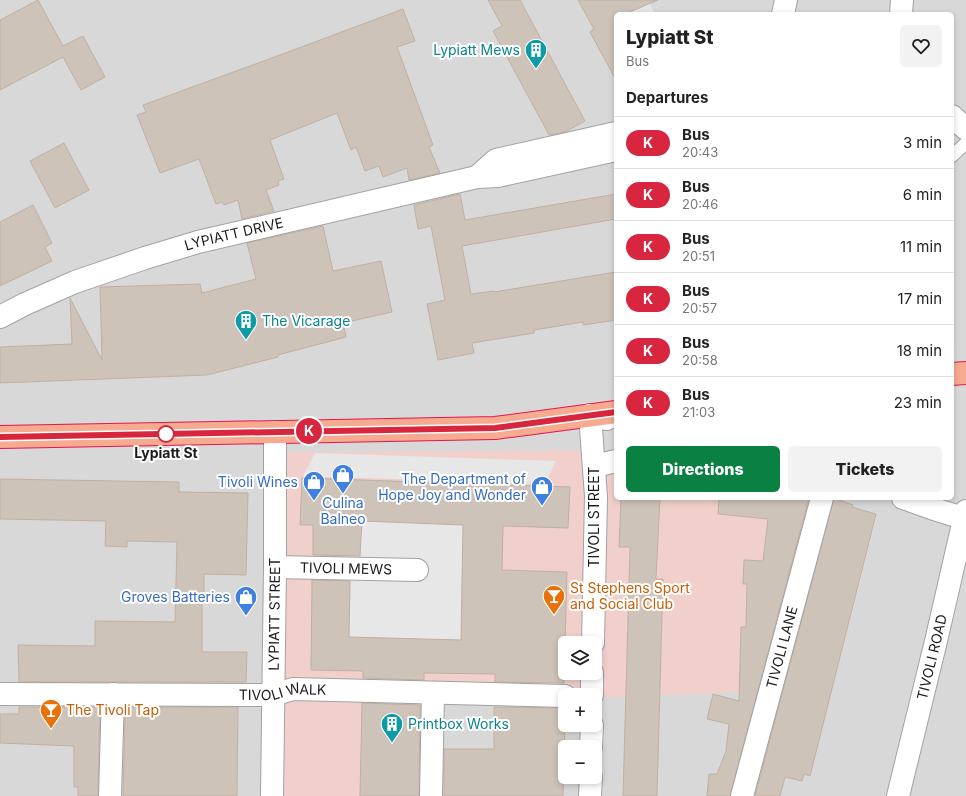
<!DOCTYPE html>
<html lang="en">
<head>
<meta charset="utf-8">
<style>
	:root { --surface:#fff; --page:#f2f2f2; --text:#222; --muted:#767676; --line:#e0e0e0; --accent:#0b8043 }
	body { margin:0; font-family:Inter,sans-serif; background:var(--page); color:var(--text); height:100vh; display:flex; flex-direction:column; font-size:15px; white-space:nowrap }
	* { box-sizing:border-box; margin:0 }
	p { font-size:13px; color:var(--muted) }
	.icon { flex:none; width:22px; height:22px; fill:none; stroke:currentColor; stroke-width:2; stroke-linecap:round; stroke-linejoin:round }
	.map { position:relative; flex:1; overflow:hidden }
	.drawer { position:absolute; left:614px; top:12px; width:340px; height:488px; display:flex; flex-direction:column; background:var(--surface); border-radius:6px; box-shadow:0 2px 6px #0003 }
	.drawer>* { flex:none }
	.badge { padding:0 8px; border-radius:13px; font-size:14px; line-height:26px }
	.buttons { position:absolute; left:558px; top:636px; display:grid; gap:8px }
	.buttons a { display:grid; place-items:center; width:44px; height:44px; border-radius:6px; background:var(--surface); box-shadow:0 2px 6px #0003; font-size:20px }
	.map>.badge { position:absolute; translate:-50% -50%; box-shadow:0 0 0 2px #fff }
	h2 { padding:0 12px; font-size:15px; line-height:36px }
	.round { display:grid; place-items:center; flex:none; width:42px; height:42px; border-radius:6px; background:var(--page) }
	.head { display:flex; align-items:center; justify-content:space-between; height:68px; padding:0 12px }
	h1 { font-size:19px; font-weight:800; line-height:30px }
	.primary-button { display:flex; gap:8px; margin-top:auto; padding:8px 12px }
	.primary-button a { flex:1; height:46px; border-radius:6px; background:var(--accent); color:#fff; font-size:16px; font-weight:800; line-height:46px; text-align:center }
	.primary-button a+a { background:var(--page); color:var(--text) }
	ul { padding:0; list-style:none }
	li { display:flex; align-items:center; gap:12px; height:52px; padding:0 12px; border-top:1px solid var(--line) }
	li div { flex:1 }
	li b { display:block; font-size:15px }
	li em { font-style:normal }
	li .badge { min-width:44px; font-weight:700; text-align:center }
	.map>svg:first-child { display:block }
	.residential { fill:#d9d8d8; fill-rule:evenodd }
	.commercial { fill:#f1d0cc; fill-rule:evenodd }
	.parking { fill:#e7e7e7 }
	.building { fill:#cec3b8; stroke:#c0b0a1 }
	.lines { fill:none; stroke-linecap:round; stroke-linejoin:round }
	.service-casing { stroke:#a2a2a2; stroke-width:14 }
	.minor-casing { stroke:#a2a2a2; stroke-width:24 }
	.trunk-casing { stroke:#e31550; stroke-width:24 }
	.service { stroke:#fff; stroke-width:12 }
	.minor { stroke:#fff; stroke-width:22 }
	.trunk { stroke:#f6aa90; stroke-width:22 }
	.line-casing { stroke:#fff; stroke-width:9 }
	.line { stroke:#d7263d; stroke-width:6 }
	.stop-dot { fill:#fff; stroke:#d7263d; stroke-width:2 }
	.labels { text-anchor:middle; stroke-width:4; stroke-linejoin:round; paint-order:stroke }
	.culture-label { font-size:14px; fill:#0d838f; stroke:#fff; text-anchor:start }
	.street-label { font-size:14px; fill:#1b1b1b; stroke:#fff }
	.stop-label { font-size:14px; font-weight:bold; fill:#1b1b1b; stroke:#fff }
	.shop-label { font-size:14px; fill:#366cbe; stroke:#fff; text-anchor:end }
	.food-label { font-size:14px; fill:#c56008; stroke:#fff; text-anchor:start }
</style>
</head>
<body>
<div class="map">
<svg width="966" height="796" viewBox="0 0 966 796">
	<rect width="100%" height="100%" fill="#eeeadf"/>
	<path class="residential" d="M0 0H966V796H0ZM616 14H952V498H616ZM565 643H595V673H565ZM565 695H595V725H565ZM565 747H595V777H565Z"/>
	<path class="commercial" d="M616 450V498H823L762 691 595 698V695H565V699L444 704 439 796H279L281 452ZM565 643H595V673H565Z"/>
	<g class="parking">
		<path d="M648 0 655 14H625L629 13 627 9Z"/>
		<path d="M315 453 556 461 545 484 303 476Z"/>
		<path d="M361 521 463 524 461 640 349 637 350 556H360Z"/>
	</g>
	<g class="building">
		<path d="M38 0 63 46 83 36 105 77 81 90 63 57 0 90V20Z"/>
		<path d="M488 0H520L585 121 565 132 549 135 493 31 502 26Z"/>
		<path d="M578 0H658L625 14H616V80L590 32 594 29Z"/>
		<path d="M403 9 415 41 397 47 433 145 429 147 440 173 409 180 407 168 383 177 379 166 365 171 356 147 351 150 337 113 270 140 284 179 278 181 279 185 266 190 274 211 242 219 238 200 224 205 222 202 216 204 199 159 160 173 137 115 146 112 143 105 280 55Z"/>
		<path d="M64 143 89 190 55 208 30 161Z"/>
		<path d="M460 194 465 220 616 194V219L462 246 471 294 494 291V292L616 272V320L583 325V322L534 330V333L472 343 474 353 438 360 427 304 445 300 431 226 418 229 414 205Z"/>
		<path d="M33 205 52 243 45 247 52 261 0 286V222Z"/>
		<path d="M323 226 333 271 381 261 392 312 343 323 346 337 278 355V357L207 375 0 383V347L72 344 70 298 102 360 100 287 200 284 202 293 256 279 247 243Z"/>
		<path d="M302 478 570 487 568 528 503 526 502 570 567 572 564 683 495 682V674L424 673V680L363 678V671L311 670 312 580 350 581 349 637 461 640 463 525 362 521 360 556 313 555V525H300Z"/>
		<path d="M0 479 179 482V492L248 493 246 575 204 574V592H202V652H247L246 682H19L18 645 95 646V621L175 622 177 542 127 541V547L105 546 106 521 0 519Z"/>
		<path d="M621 498H660L656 579H663L657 796H623L630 547H619Z"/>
		<path d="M719 498H809L730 796H707L709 774H717L726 751 729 724 707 719 713 694 739 701 741 627H746L747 584H743L744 560 763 561 768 519 718 514Z"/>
		<path d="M834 498 853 505 852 507 876 514 810 776 804 774 802 781 785 777 780 796H755Z"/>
		<path d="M362 703 420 705 419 796H360Z"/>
		<path d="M19 707H100L98 796H78V787H74V746L0 743V714H19Z"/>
		<path d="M125 707H238L237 796H123Z"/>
		<path d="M494 707 563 708 565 722 563 796H444V749H494Z"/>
	</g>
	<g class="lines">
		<g class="service-casing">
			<path id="service" d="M952 156 966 143"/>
		</g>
		<g class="minor-casing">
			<g id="minor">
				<path d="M783 14 786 0"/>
				<path d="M901 14 902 0"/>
				<path d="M952 116 966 129"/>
				<path d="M477 177 496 160 616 133"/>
				<path id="s1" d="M0 317 25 304 75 282 145 258 198 242 477 177 498 176 616 150"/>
				<path d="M595 466 616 461"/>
				<path d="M903 498 931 508 966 519"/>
				<path id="s2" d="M275 567 417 570"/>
				<path d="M593 643 596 496 590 415 607 419"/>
				<path id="s3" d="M0 694 273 695 293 689 565 696"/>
				<path d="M592 695V673"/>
				<path d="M591 747 592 725"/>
				<path d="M110 796 113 694"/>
				<path id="s4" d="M272 796 275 567V432"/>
				<path d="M431 796 433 693"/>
				<path d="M590 796 591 777"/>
				<path id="s5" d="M742 796 822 498"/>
				<path id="s6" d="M898 796 936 641 966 511"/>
			</g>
		</g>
		<g class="trunk-casing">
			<g id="trunk">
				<path d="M952 374 966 373"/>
				<path d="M0 437 495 428 616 412"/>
			</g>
		</g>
		<use href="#service" class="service"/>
		<use href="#minor" class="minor"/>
		<use href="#trunk" class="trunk"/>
	</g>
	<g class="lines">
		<g class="line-casing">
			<path id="line" d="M0 437 495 428 616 412"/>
		</g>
		<use href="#line" class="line"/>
	</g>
	<defs>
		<g id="building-pin" transform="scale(1.15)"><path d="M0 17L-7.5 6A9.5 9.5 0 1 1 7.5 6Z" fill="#0f9aa8" stroke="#fff"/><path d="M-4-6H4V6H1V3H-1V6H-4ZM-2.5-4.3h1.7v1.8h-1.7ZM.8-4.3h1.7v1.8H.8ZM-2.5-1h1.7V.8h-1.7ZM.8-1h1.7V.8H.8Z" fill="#fff"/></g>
		<g id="shop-pin" transform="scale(1.15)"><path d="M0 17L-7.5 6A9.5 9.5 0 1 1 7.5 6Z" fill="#3f7fe0" stroke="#fff"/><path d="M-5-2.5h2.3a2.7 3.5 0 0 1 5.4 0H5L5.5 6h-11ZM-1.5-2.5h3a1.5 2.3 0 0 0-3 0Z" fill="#fff"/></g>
		<g id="bar-pin" transform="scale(1.15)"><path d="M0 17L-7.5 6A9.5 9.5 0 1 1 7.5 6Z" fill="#e8710a" stroke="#fff"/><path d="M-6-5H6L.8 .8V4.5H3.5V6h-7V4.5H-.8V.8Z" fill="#fff"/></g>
	</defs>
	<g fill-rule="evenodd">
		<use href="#building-pin" x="536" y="50"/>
		<use href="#building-pin" x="246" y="321"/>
		<use href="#shop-pin" x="343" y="475"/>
		<use href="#shop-pin" x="314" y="482"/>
		<use href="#shop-pin" x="542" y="487"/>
		<use href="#bar-pin" x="554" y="596"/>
		<use href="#shop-pin" x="246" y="597"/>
		<use href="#bar-pin" x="51" y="710"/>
		<use href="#building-pin" x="392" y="724"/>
	</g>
	<circle class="stop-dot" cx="166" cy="434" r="8"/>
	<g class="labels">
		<g class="culture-label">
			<text x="520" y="55" text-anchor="end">Lypiatt Mews</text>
			<text x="262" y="326">The Vicarage</text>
			<text x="408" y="729">Printbox Works</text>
		</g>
		<g class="street-label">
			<text dy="5" stroke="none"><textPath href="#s1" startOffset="249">LYPIATT DRIVE</textPath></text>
			<text transform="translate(594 517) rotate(-90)" y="5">TIVOLI STREET</text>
			<text dy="5" stroke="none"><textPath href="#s2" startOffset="71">TIVOLI MEWS</textPath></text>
			<text dy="5" stroke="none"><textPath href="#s4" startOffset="182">LYPIATT STREET</textPath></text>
			<text dy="5" stroke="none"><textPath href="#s5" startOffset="154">TIVOLI LANE</textPath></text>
			<text dy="5" stroke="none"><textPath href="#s6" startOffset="143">TIVOLI ROAD</textPath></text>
			<text dy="5" stroke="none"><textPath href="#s3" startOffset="283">TIVOLI WALK</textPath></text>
		</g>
		<g class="stop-label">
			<text x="166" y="458">Lypiatt St</text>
		</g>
		<g class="shop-label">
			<text x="526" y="484">The Department of<tspan x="526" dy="16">Hope Joy and Wonder</tspan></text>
			<text x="298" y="487">Tivoli Wines</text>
			<text x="343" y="508" text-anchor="middle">Culina<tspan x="343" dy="16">Balneo</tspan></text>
			<text x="230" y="602">Groves Batteries</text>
		</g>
		<g class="food-label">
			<text x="570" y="593">St Stephens Sport<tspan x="570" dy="16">and Social Club</tspan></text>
			<text x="66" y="715">The Tivoli Tap</text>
		</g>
	</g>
</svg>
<div class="buttons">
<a><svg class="icon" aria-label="layers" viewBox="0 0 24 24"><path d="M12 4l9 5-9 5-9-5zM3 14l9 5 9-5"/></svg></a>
<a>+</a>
<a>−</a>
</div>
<b class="badge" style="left:309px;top:431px;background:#d7263d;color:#fff">K</b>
<section class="drawer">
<div class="head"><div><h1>Lypiatt St</h1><p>Bus</p></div><a class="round"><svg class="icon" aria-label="heart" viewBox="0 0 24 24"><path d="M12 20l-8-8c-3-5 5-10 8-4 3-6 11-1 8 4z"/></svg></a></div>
<h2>Departures</h2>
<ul>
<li><span class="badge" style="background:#d7263d;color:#fff">K</span><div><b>Bus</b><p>20:43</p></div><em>3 min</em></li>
<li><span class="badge" style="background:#d7263d;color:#fff">K</span><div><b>Bus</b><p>20:46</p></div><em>6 min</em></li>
<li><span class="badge" style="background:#d7263d;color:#fff">K</span><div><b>Bus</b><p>20:51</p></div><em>11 min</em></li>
<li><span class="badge" style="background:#d7263d;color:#fff">K</span><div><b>Bus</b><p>20:57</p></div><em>17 min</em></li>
<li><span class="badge" style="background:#d7263d;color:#fff">K</span><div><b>Bus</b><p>20:58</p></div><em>18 min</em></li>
<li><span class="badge" style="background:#d7263d;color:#fff">K</span><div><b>Bus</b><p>21:03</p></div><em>23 min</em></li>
</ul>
<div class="primary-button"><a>Directions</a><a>Tickets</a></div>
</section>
</div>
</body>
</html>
